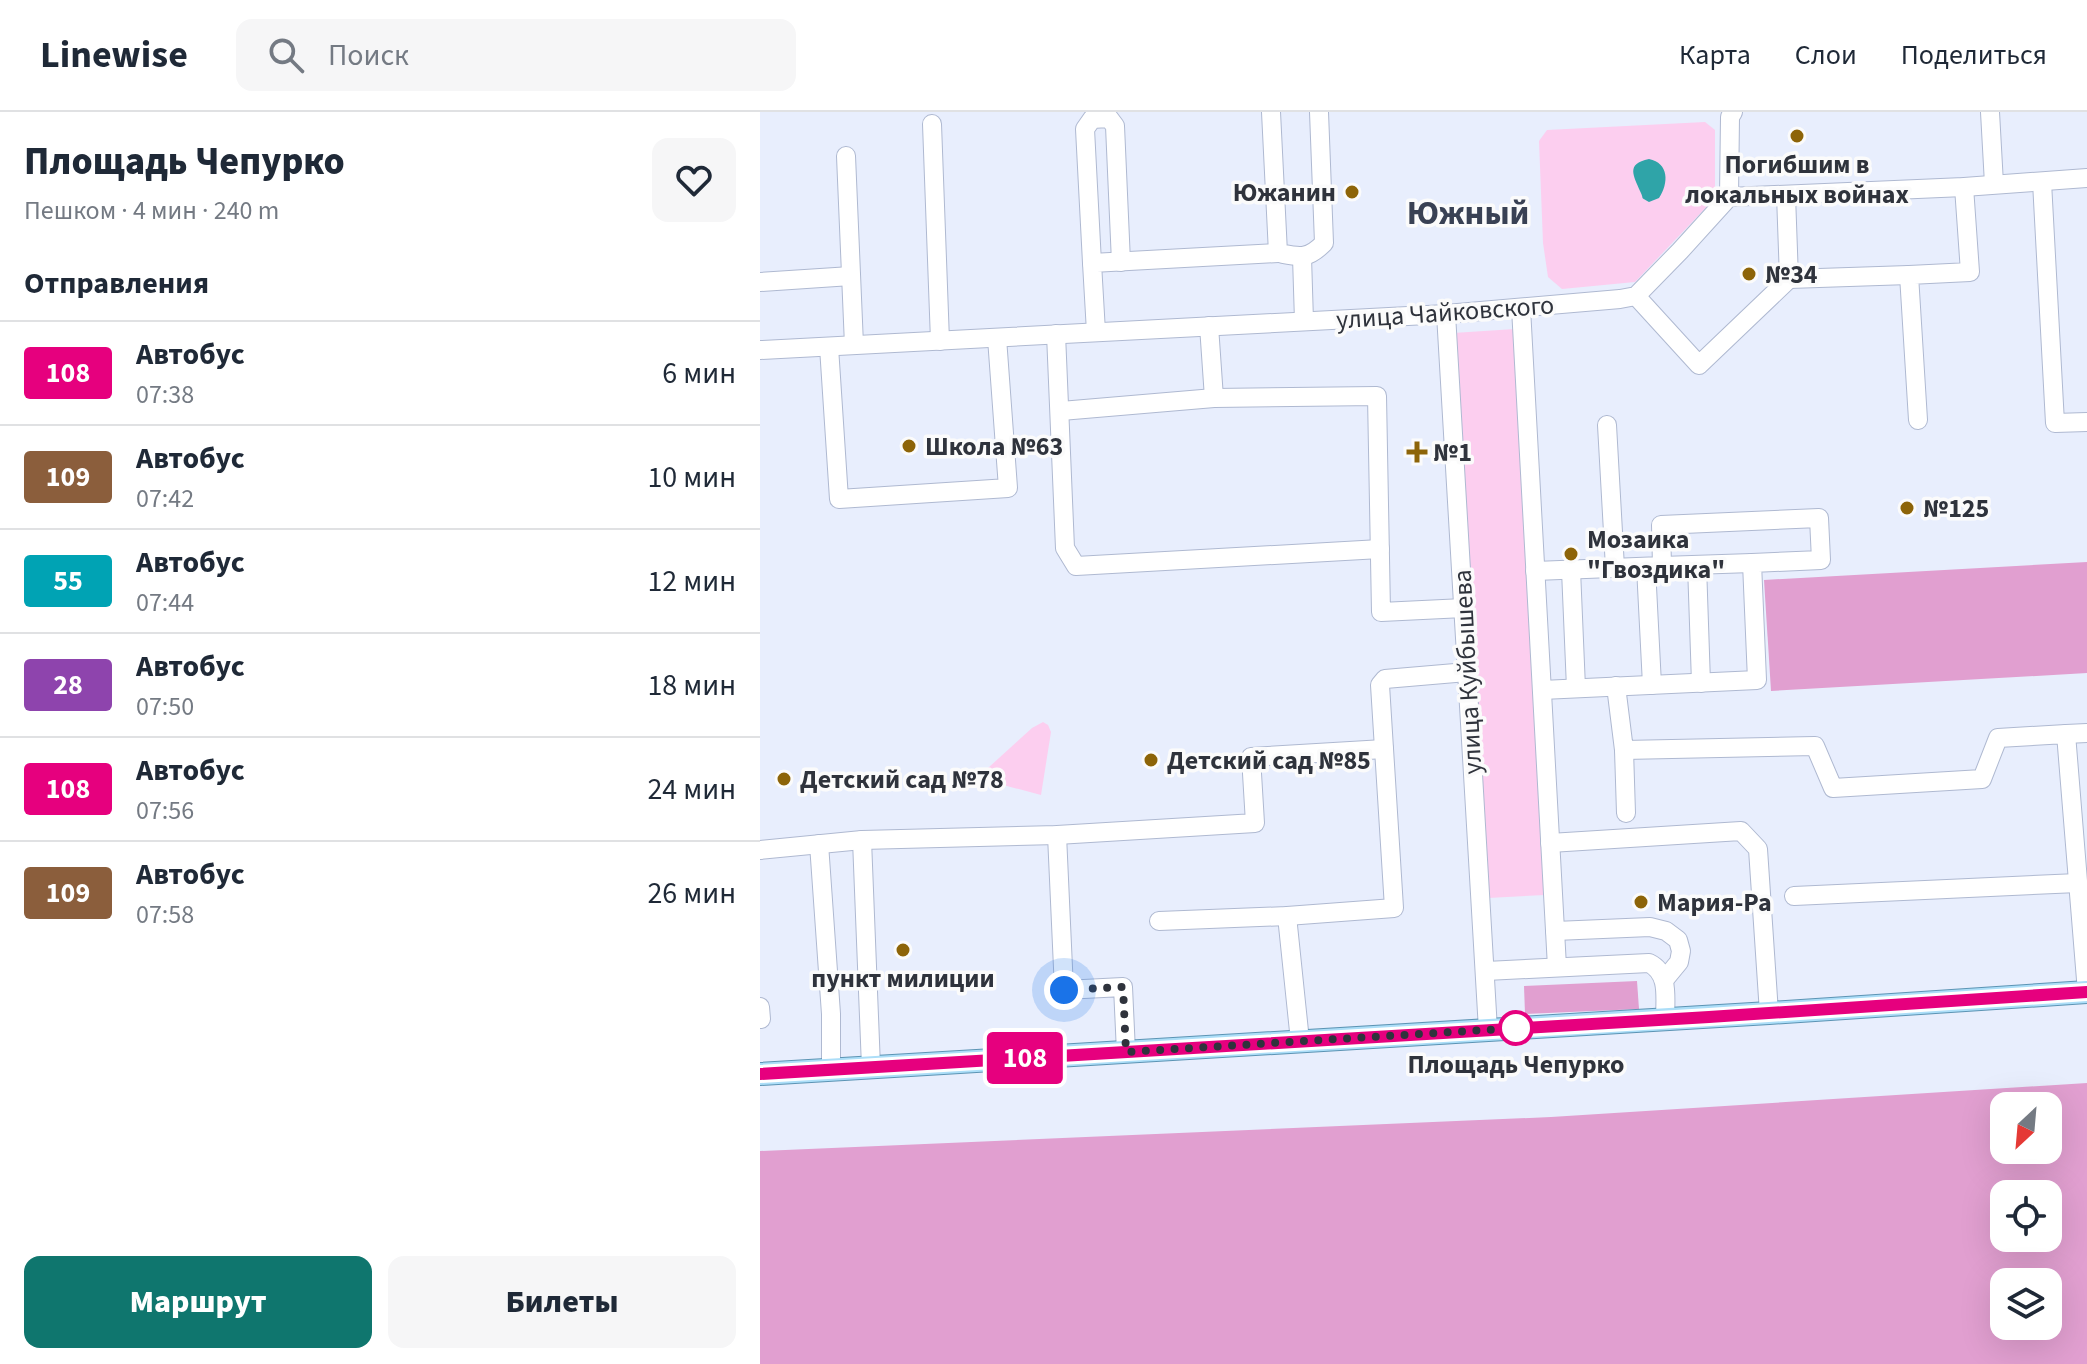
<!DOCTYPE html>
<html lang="ru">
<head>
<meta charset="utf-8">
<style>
	:root { --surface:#fff; --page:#f6f6f7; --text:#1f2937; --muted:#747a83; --line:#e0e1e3; --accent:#0f766e }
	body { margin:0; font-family:"Source Sans 3",sans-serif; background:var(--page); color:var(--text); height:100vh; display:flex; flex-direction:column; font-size:30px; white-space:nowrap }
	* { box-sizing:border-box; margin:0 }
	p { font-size:26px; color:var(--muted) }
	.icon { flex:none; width:44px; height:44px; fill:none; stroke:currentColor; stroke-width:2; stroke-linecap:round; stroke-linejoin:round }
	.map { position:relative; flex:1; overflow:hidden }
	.side { display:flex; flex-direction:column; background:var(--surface); width:760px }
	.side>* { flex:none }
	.badge { padding:0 16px; border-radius:6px; font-size:28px; line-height:52px }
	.needle { width:52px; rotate:206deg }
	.buttons { position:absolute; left:1230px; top:980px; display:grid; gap:16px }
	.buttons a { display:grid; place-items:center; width:72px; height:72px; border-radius:16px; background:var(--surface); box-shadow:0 8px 32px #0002; font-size:40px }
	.you { position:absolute; width:40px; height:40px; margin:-20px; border:6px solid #fff; border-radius:50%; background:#1a73e8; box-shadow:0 0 0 12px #1a73e833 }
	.map>.badge { position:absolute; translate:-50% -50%; box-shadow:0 0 0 4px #fff }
	h2 { padding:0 24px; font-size:30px; line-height:72px }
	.round { display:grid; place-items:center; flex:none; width:84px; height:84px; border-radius:16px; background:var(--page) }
	.summary { display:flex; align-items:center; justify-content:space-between; height:136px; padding:0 24px }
	h1 { font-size:38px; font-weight:800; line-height:60px }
	.button { display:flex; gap:16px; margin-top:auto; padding:16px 24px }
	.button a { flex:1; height:92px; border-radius:16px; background:var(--accent); color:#fff; font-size:32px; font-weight:800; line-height:92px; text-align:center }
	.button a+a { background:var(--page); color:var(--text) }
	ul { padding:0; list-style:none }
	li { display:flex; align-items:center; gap:24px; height:104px; padding:0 24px; border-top:2px solid var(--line) }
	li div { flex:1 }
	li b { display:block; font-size:30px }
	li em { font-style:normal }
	li .badge { min-width:88px; font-weight:700; text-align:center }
	header { display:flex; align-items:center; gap:48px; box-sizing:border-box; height:112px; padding:0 40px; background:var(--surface); border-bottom:2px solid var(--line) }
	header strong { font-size:38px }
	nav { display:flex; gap:44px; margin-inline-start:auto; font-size:28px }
	.search { width:560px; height:72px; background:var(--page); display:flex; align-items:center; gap:20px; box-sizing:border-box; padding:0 28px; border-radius:16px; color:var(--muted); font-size:30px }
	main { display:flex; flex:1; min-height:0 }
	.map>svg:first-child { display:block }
	.green { fill:#fcceef }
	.forest { fill:#e19fd0; fill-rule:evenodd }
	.water { fill:#2fa4a8 }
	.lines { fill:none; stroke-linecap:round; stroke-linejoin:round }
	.minor-casing { stroke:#afb9d1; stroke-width:20 }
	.major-casing { stroke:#5c94b4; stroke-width:24 }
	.minor { stroke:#fff; stroke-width:18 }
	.major { stroke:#acdef8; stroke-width:22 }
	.line-casing { stroke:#fff; stroke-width:18 }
	.line { stroke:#e6007e; stroke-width:12 }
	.walk { stroke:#2f333c; stroke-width:8; stroke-dasharray:0 14.4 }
	.poi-dot { fill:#8d6408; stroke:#fbfbfb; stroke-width:3 }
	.stop-dot { fill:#fff; stroke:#e6007e; stroke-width:4 }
	.labels { text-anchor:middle; stroke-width:7; stroke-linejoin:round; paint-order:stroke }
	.poi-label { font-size:26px; font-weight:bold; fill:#2f333c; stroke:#fbfbfb; text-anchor:start }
	.street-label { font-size:26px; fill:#2f333c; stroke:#fbfbfb }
	.stop-label { font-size:26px; font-weight:bold; fill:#2f333c; stroke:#fbfbfb }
	.district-label { font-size:34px; font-weight:bold; fill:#394154; stroke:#fbfbfb }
</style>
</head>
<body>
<header>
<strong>Linewise</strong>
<div class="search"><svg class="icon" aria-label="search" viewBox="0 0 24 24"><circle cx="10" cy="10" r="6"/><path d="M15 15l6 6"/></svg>Поиск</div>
<nav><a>Карта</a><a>Слои</a><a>Поделиться</a></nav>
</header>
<main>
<section class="side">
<div class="summary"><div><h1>Площадь Чепурко</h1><p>Пешком · 4 мин · 240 m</p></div><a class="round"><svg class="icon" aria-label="heart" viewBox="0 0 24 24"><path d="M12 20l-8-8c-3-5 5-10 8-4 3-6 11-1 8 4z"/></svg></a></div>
<h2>Отправления</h2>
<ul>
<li><span class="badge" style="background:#e6007e;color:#fff">108</span><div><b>Автобус</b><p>07:38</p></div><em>6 мин</em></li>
<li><span class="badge" style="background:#8b5e3c;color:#fff">109</span><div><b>Автобус</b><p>07:42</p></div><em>10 мин</em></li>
<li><span class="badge" style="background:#00a3b4;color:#fff">55</span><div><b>Автобус</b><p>07:44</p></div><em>12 мин</em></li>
<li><span class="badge" style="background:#8e44ad;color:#fff">28</span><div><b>Автобус</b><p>07:50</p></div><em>18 мин</em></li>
<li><span class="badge" style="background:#e6007e;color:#fff">108</span><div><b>Автобус</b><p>07:56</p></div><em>24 мин</em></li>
<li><span class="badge" style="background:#8b5e3c;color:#fff">109</span><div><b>Автобус</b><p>07:58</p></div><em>26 мин</em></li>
</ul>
<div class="button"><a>Маршрут</a><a>Билеты</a></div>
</section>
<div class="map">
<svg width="1327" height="1252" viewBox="0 0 1327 1252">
	<rect width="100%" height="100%" fill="#e8eefd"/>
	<g class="green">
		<path d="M945 10 955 18V86L875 170 802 177 788 165 783 131 779 29 787 18Z"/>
		<path d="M755 217 785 783 728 786 693 221Z"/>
		<path d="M283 610 288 613 291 620 281 683 217 666 272 616Z"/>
	</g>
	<g class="forest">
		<path d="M1327 450V561L1011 579 1004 468Z"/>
		<path d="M877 869 879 897 765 902 764 874Z"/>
		<path d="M1327 971V1252H0V1039L791 1005ZM1288 994V1038H1244V994ZM1288 1082V1126H1244V1082ZM1288 1170V1214H1244V1170Z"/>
	</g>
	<path class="water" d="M889 47C909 51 909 71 899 86L889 90C879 84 885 89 880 79 874 64 865 52 889 47Z"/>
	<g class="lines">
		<g class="minor-casing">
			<g id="minor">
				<path d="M511 0 518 141C540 145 547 148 564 131L559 0"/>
				<path d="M1230 0 1234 72"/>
				<path d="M172 12 180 229"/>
				<path d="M86 44 94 233"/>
				<path d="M1282 70 1295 311 1327 310"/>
				<path d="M1026 83 1029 167 1149 163"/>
				<path d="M969 85 970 5 973 0"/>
				<path d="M542 145 544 209"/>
				<path d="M332 151 325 17 332 7 349 6 355 14 361 150"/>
				<path d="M0 170 91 164"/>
				<path d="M876 184 939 253 1029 167"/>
				<path d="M761 196 797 855"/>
				<path d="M686 202 728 918"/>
				<path d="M449 214 454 286"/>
				<path d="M336 220 332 151 518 141"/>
				<path d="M296 222 305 436 316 454 620 437"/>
				<path d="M69 235 79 387 248 376 237 226"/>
				<path d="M0 238 686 202 860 187 876 184 920 139 969 85 1204 75 1327 66"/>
				<path d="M301 299 454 286 617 284 621 500 704 496"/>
				<path d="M1158 308 1149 163 1210 160 1204 75"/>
				<path d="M847 313 855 456"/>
				<path d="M937 453 941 571"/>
				<path d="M902 454 992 451"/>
				<path d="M886 455 892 573"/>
				<path d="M811 458 816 576"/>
				<path d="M775 459 902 454 901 413 1059 406 1061 448 992 451 997 568 782 578"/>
				<path d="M856 574 864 638 1055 634 1073 676 1222 667 1238 626 1306 622 1327 880"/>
				<path d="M1306 622 1327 621"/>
				<path d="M864 638 866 701"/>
				<path d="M297 723 304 878 363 875 366 940"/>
				<path d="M102 728 111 955"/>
				<path d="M790 731 981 719 998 737 1009 901"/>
				<path d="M59 732 71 902V958"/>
				<path d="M0 738 102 728 297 723 495 711 491 645 624 637"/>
				<path d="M1034 784 1318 771"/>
				<path d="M527 804 540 929"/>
				<path d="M399 809 527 804 634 796 620 573 625 567 707 560"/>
				<path d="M795 819 890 815 906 819 918 828 921 839 919 850 905 867"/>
				<path d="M726 859 889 851C910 861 905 887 905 908"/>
				<path d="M0 895 1 907"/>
			</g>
		</g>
		<g class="major-casing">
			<path id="major" d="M0 962 1009 901 1327 880"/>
		</g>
		<use href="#minor" class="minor"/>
		<use href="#major" class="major"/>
	</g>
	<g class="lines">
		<g class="line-casing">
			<path id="line" d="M0 962 949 905 1327 880"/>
		</g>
		<use href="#line" class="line"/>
		<path class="walk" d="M304 878 363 875 366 940 758 916H756"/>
	</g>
	<g class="poi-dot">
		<circle cx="1037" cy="24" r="8"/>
		<circle cx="592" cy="80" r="8"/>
		<circle cx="989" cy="162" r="8"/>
		<circle cx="149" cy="334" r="8"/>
		<path d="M653 328h8v8h8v8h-8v8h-8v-8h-8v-8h8z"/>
		<circle cx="1147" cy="396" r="8"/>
		<circle cx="811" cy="442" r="8"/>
		<circle cx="391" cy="648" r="8"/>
		<circle cx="24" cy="667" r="8"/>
		<circle cx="881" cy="790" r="8"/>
		<circle cx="143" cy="838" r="8"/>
	</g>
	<circle class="stop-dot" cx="756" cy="916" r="16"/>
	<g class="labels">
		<g class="poi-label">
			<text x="1037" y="61" text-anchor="middle">Погибшим в<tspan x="1037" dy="30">локальных войнах</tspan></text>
			<text x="576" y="89" text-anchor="end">Южанин</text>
			<text x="1005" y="171">№34</text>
			<text x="165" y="343">Школа №63</text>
			<text x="673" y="349">№1</text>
			<text x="1163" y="405">№125</text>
			<text x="827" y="436">Мозаика<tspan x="827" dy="30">"Гвоздика"</tspan></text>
			<text x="407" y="657">Детский сад №85</text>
			<text x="40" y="676">Детский сад №78</text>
			<text x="897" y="799">Мария-Ра</text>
			<text x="143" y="875" text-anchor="middle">пункт милиции</text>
		</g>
		<g class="street-label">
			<text transform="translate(685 200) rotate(-4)" y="9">улица Чайковского</text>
			<text transform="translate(707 560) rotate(-93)" y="9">улица Куйбышева</text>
		</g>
		<g class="stop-label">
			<text x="756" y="961">Площадь Чепурко</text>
		</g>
		<g class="district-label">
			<text x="708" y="112">Южный</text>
		</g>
	</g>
</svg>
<div class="buttons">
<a><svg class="needle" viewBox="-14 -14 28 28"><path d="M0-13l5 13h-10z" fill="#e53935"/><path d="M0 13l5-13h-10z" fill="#747a83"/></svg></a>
<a><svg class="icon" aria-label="locate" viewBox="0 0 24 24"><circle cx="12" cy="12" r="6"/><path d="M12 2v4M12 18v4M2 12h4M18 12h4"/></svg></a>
<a><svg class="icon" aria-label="layers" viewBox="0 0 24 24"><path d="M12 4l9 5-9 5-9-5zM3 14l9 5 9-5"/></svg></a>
</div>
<div class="you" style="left:304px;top:878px"></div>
<b class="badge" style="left:265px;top:946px;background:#e6007e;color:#fff">108</b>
</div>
</main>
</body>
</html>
